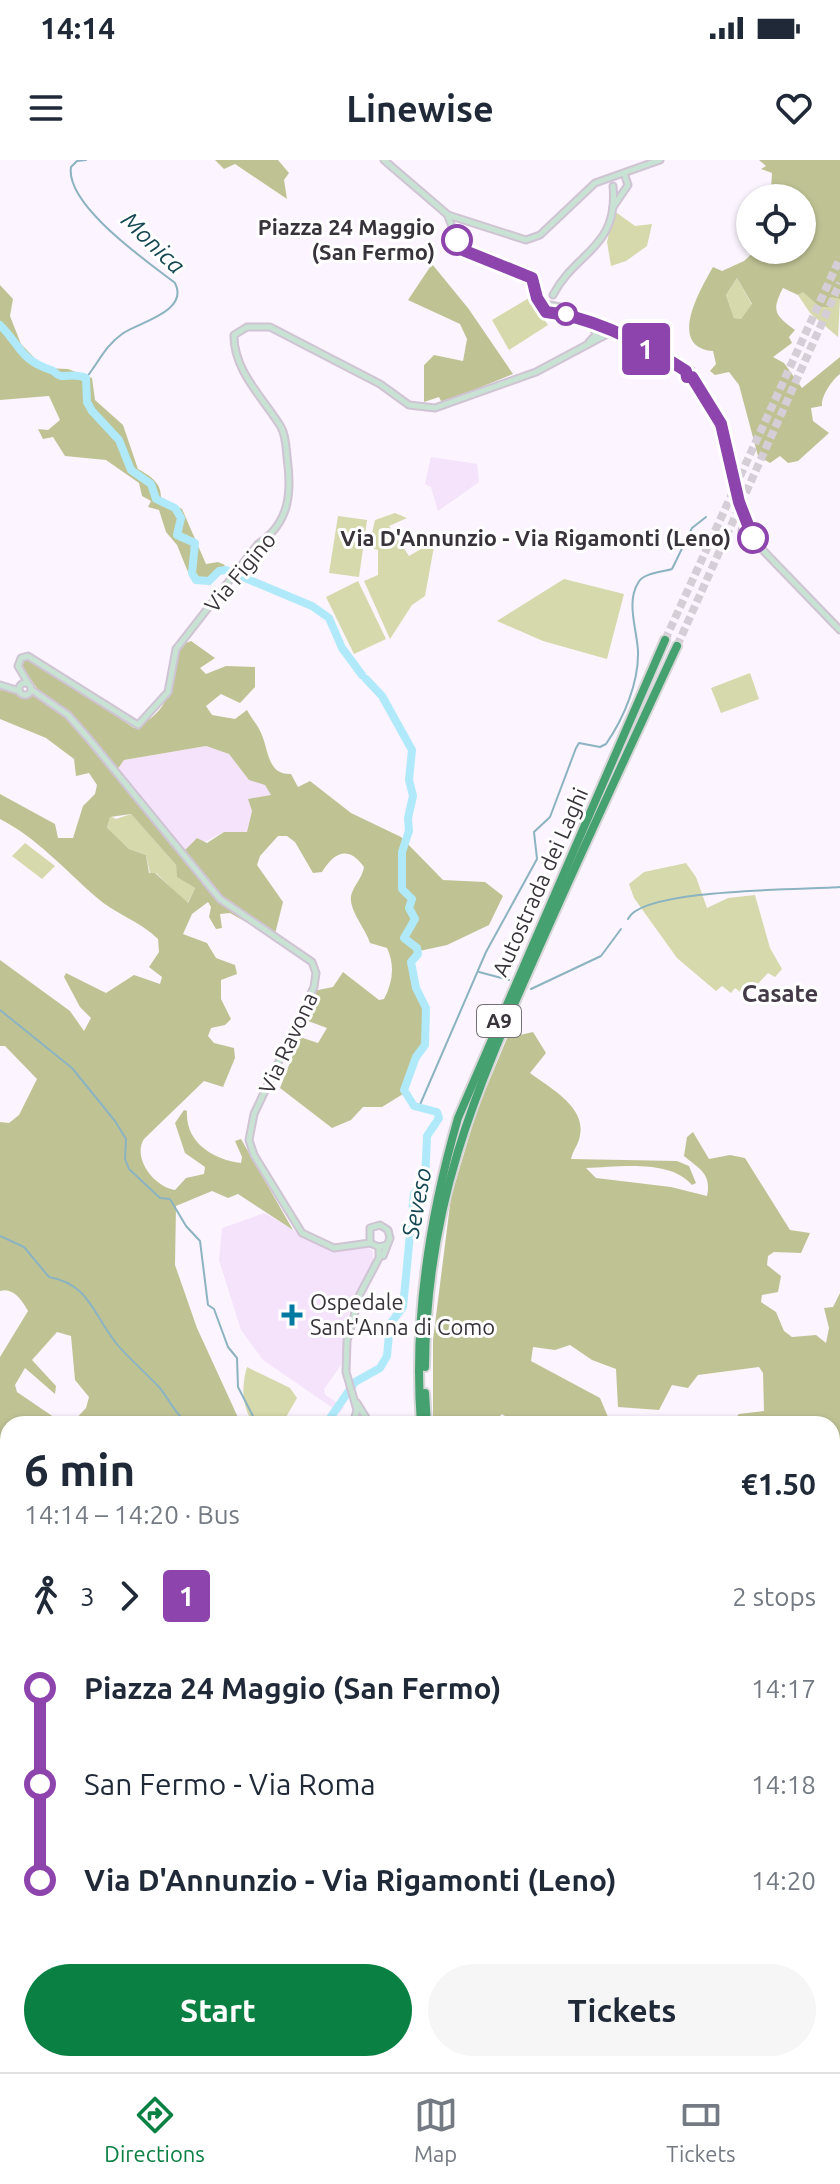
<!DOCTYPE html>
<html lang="en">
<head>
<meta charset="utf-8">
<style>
	:root { --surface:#fff; --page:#f6f6f7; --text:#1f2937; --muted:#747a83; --line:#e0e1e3; --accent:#0b8043 }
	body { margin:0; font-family:Ubuntu,sans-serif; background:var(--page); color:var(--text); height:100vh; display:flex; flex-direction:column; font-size:30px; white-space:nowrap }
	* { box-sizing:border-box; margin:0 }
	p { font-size:26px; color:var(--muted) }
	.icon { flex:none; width:44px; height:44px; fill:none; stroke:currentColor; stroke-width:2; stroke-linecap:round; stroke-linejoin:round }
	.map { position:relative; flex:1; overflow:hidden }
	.details { position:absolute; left:0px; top:1256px; width:840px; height:656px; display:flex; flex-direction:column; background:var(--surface); border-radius:24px 24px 0 0; box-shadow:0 2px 6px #0004 }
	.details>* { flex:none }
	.badge { padding:0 16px; border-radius:6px; font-size:28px; line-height:52px }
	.fabs { position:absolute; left:736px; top:24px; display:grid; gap:16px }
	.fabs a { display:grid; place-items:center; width:80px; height:80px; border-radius:50%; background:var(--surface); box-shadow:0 2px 6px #0004; font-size:40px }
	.map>.badge { position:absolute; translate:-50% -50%; box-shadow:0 0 0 4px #fff }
	.legs { display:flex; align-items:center; gap:12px; height:88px; padding:0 24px; font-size:26px }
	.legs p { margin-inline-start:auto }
	.overview { display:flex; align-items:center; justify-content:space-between; height:136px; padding:0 24px }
	h1 { font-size:44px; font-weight:600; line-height:60px }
	.action { display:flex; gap:16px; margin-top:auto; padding:16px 24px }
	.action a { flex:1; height:92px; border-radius:48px; background:var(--accent); color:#fff; font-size:32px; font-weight:600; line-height:92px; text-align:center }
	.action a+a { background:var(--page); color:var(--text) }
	ul { padding:0 24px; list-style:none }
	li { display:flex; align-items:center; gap:28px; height:96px; font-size:30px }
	li i { display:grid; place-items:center; width:12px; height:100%; margin:0 10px; background:currentColor }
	li i::after { content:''; width:20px; height:20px; margin:-10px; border:6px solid; border-radius:50%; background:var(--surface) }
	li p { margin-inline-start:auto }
	li:first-child i { background:linear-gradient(#0000 50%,currentColor 0) }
	li:last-child i { background:linear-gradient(currentColor 50%,#0000 0) }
	.status { display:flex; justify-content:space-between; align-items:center; height:56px; padding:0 40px; background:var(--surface); direction:ltr }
	.status svg { height:22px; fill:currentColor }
	header { display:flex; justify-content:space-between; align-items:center; height:104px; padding:0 24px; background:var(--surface); font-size:36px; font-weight:600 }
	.dock { display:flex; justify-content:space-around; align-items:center; height:112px; border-top:2px solid var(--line); background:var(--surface); font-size:22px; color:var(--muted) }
	.dock a { display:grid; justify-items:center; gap:4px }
	.dock .current { color:var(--accent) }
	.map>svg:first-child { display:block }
	.built { fill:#f4e3fb }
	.green { fill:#d5d9ab }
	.forest { fill:#bfc394; fill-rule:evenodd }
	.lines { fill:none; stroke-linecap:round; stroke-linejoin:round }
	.stream { stroke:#8cb3c1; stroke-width:2 }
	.river { stroke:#b0eafa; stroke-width:8 }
	.highway-tunnel { stroke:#d5ced7; stroke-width:8; stroke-dasharray:8 4; stroke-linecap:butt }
	.secondary-casing { stroke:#d0c3d4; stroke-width:9 }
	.primary-casing { stroke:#d7d6d8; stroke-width:10 }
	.highway-casing { stroke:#d7d6d8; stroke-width:12 }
	.secondary { stroke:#c8e3d4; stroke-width:5 }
	.primary { stroke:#90c7a9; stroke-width:6 }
	.highway { stroke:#46a170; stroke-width:8 }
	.line-1-casing { stroke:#fff; stroke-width:18 }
	.line-1 { stroke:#8e44ad; stroke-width:12 }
	.stop-1-dot { fill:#fff; stroke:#8e44ad; stroke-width:4 }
	.poi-dot { fill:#017aa2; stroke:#fff; stroke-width:3 }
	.labels { text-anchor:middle; stroke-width:6; stroke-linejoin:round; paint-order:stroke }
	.shield { fill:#fff; stroke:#747176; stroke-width:2 }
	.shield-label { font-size:20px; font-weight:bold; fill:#39343b }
	.stop-label { font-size:22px; font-weight:bold; fill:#39343b; stroke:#fff; text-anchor:end }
	.street-label { font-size:22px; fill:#39343b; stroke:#fff }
	.poi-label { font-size:22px; fill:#39343b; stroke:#fff; text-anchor:start }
	.water-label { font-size:24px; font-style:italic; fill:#164854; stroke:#fff }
	.neighbourhood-label { font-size:24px; font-weight:bold; fill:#443a48; stroke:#fff }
</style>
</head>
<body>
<div class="status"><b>14:14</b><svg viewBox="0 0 49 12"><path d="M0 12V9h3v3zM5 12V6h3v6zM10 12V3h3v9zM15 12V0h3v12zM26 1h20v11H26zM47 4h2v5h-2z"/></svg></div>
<header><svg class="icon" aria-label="menu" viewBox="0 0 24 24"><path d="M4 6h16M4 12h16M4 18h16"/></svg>Linewise<svg class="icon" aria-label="heart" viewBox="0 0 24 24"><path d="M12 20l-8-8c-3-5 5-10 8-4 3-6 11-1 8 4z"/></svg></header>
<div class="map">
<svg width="840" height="1912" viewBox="0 0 840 1912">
	<rect width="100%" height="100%" fill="#fcf4fe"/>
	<g class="built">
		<path d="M431 297 477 304 479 322 438 351 431 327 425 324Z"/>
		<path d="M206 586 229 594 249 620 265 624 272 635 261 639 252 651 247 672H224L184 692 117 610 124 600Z"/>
		<path d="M265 1053 318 1085 346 1090 365 1086 373 1091V1105L349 1150 341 1205 324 1229 325 1235 344 1247 340 1253 263 1200 241 1170 219 1100 222 1068Z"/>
		<path d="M832 1535H840V1667L832 1668Z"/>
		<path d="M418 1904H537L539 1912H421Z"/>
	</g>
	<g class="green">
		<path d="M617 53 635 66 652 64 647 86 626 101 611 106 607 82 613 54Z"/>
		<path d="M737 118 752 145 741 159 734 158 726 135Z"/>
		<path d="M803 131 840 139 838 177 810 153 798 135Z"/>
		<path d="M529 138 548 165 509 190 492 160Z"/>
		<path d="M395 353 407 358 389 366 409 396 435 381 425 436 412 445 390 479 364 421 378 415V390L369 387 375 360Z"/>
		<path d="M338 356 367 360 359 417 329 413Z"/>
		<path d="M564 419 624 434 607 499 543 481 497 461Z"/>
		<path d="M358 421 386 479 354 494 326 437Z"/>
		<path d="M750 513 759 539 721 553 711 528Z"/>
		<path d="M131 654 176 705 178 717 195 728 187 744 156 713H150L146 695 129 689 107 669 110 656 116 659Z"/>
		<path d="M25 683 55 706 42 719 12 696Z"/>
		<path d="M686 703 696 717 707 748 728 738 755 735 770 788 782 809 775 817 768 813 746 836 735 828 731 833 722 826 716 831 677 798 634 738 629 724 644 712Z"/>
		<path d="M247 1207 290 1228 297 1238 282 1264H253C242 1245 241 1228 247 1207Z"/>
		<path d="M840 1382V1503L833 1504 832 1384Z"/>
		<path d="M840 1867V1912H816L820 1904H832V1882Z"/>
		<path d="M718 1904H810L774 1912H718Z"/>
	</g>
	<g class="forest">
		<path d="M215 0H278L289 13 284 20 287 39 235 4 224 9Z"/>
		<path d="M759 0H840V139L830 137 829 147H820L803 132 798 135 783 128C771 151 775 155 795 170L789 177 792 183 773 197 784 203 802 228 840 197V214C832 220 821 236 822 246L811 248 813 261 829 273 798 301 788 303 780 296 770 303 758 296 739 225 729 212 715 215 710 211 716 204 713 191C666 187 701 128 713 107L722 111 744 101 756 90 773 95 785 90H802V38H779L781 33 771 29 772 13 761 9 766 6ZM737 118 752 144 741 159 734 158 726 135Z"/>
		<path d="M432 104 468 148 513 214 442 243 439 237 424 242V205L434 195 463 201 467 179 460 164 408 140Z"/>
		<path d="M0 125 13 139 10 156 21 184 44 208 68 209 92 218 95 240 123 265 138 309C150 316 161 322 161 337L182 349 206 404 218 402 225 405 210 425 190 417 177 385 166 372 159 350 148 347 151 341 142 336 139 323 106 300 65 296 53 277 43 279 38 269 48 270 60 260 49 236 0 240Z"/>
		<path d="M191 481 215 498 200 508 206 514 226 506 255 507V527L240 543 221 534 206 546 212 555 235 559 247 550C251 558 258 565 261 573 269 590 267 615 291 614L298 627 310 621 351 653 401 677 443 720 485 722 503 736 489 765 447 785 415 792 410 805 411 822 423 846 422 885 403 934 382 947H363L351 960 332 968 280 928 300 877 318 883 327 868 300 858 313 831 333 827 343 812 379 840 384 839C393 822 395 805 387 788L370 783C366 769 349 751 351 736 353 726 362 719 364 707 349 686 335 691 322 712L313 713 295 682 287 676H278L260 696 257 705 283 742 274 778 230 753 220 754 222 768 216 769 209 757 211 747 208 742 192 754 183 774 207 783 216 798 235 805 237 814 221 820V839L231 859 225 865 211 868 208 876 214 883 234 888 235 898 223 927 204 921 144 979C132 998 154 1027 175 1030L186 1018 204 1014 205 1007 185 993 175 963 184 950 187 951C185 983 214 1000 241 1003L242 997 235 981 241 979 293 1070 238 1034 228 1038 212 1031 176 1046 175 1105 197 1168 241 1264H71L86 1248 89 1237 75 1220 71 1176 57 1172 32 1200 56 1226 55 1234 25 1208 15 1225 17 1232 64 1264H8V1299L0 1305V1197L28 1151C22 1140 13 1127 0 1131V962L9 963 19 955 37 919 5 886H0V800L70 851 84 871 91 858 80 847 64 817 66 813 106 833 134 815 160 824 162 817 149 807 159 792 158 779C140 761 115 754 96 737 64 709 37 678 0 659V634L55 664 58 678H73L83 646 95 634 97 625 89 613 76 616 74 599 46 578 0 559V530L40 533 22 506V501L33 500 134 568C179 548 166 519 183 484ZM206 586 229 594 249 620 265 625 271 635 248 639 252 651 247 672H224L207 683 197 678 184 691 117 610 124 600ZM131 654 176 705 177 717 195 728 188 743 155 713H149L146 695 129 689 107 668 110 657Z"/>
		<path d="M515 859 520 862V875L533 872 546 893 530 913C548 927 586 946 580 975 579 984 573 990 571 999L677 1001 689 1006 696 1023 692 1025C670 999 619 1007 586 1008L596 1018 671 1027 707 1036C712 1013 698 1008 684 996L687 977 693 972 709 999 730 995 745 998 790 1070 810 1073 801 1093 774 1092 768 1096 767 1105 781 1116 778 1132 762 1135 761 1142 776 1152 784 1171 792 1177 816 1175 826 1183 829 1168 824 1148 833 1147 840 1133V1359L832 1356V1264L732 1262 739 1254 764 1251 763 1213 759 1207 698 1215 688 1228 672 1225 659 1250 618 1247 616 1209 592 1200 570 1185 555 1190 533 1187 531 1201 600 1238 611 1264H517L502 1254 491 1264H433V1180L451 1037 477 950Z"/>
		<path d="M0 1312 8 1318V1404L0 1401Z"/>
	</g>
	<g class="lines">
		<g class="stream">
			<path d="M86 0 77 1 71 7C65 45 148 102 175 123 190 152 136 163 122 174 106 185 98 203 86 218"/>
			<path d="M628 759C642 728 803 730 840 727"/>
			<path d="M479 812 509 820"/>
			<path d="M531 829 601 796 621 769"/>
			<path d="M0 850 72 908 115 961 126 979 125 999 129 1009 160 1038 170 1039 186 1066 200 1081 208 1145 214 1149 228 1187 237 1198 238 1227 257 1264"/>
			<path d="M419 947 486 792 537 699 534 672 550 657 576 588 579 583 600 587 606 584C624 558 639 522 638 491 637 470 626 442 638 423 643 413 662 412 672 409L692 368 706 357"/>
			<path d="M0 1076 24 1087 49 1117C89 1124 93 1154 116 1183 129 1199 145 1212 159 1227 170 1240 176 1257 191 1264"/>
		</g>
		<g class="river">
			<path d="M0 165C21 186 20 200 51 210 56 211 55 215 61 216 71 216 77 214 86 218L87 242 92 251 119 280 131 310 151 324 156 339 175 348 181 358 177 375 195 383 192 413 196 420 209 421 219 411 226 410 312 446 329 458 342 488 362 515"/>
			<path d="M326 1264 355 1222 380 1208 387 1196 390 1164 403 1147 414 1033 425 1022 427 976 439 958 437 952 414 946 404 930 416 897 425 885 426 848 416 828 411 802 418 794 417 788 404 778 415 759 409 748 412 739 402 729V692L409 671 408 658 413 636 409 620 412 590 382 536 366 519"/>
			<path d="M223 1904 226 1912"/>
		</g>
		<g class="highway-tunnel">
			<path d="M665 480 840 98"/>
			<path d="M677 486 840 123"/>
		</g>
		<g class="secondary-casing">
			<g id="secondary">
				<path d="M384 0 448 55 526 80 540 75 595 23 660 0"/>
				<path d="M613 47 628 25 625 16"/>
				<path d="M448 56 460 88 532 118 540 143 560 147 686 211"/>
				<path d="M553 135C575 92 619 88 613 26"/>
				<path d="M589 182 596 175 592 164"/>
				<path d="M691 210 692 216 687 217 685 212Z"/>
				<path d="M692 217C734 265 728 330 756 383"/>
				<path d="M742 370V378L756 383 840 470"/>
				<circle cx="25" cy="529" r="6"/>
				<path d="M28 523 18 506 21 498 28 496 138 565 168 532 176 489 258 384C290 363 292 332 287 297 286 287 286 276 281 267 264 239 233 210 234 175L247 167H270L380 224 409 245 435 248 536 212 611 172"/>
				<path d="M0 525 19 531"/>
				<path d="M32 530 68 555 89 579 220 739 312 802 316 813 314 827 254 954 249 980 254 995 302 1073 334 1088 370 1083"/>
				<path d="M383 1096 390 1078 388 1070 380 1065 370 1068V1083L379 1087 386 1085"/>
				<path d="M357 1243 370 1264"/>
				<path d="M353 1264 357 1250 346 1212 347 1181 360 1134 379 1098V1087"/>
				<path d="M0 1492 8 1494"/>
			</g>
		</g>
		<g class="primary-casing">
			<g id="primary">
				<path d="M832 1527 840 1526"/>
				<path d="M832 1807 840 1804"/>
				<path d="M832 1820 840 1817"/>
				<path d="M94 1912 97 1904"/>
				<path d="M713 1912 714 1904"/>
			</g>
		</g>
		<g class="highway-casing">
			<g id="highway">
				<path d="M425 1207C426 1045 474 934 538 790 583 688 630 587 677 486"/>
				<path d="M425 1233 427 1264"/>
				<path d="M421 1264C413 1159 429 1058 458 958L665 480"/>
				<path d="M832 1813 840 1810"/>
				<path d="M548 1904 550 1912"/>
				<path d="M558 1904 561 1912"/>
				<path d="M706 1904 707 1912"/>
				<path d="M585 1912V1904"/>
				<path d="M591 1912V1904"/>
				<path d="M622 1912 629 1904"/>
				<path d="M632 1912 639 1904"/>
			</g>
		</g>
		<use href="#secondary" class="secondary"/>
		<use href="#primary" class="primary"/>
		<use href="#highway" class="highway"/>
	</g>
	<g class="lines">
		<g class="line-1-casing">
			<path id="line-1" d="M457 80 465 91 532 118 537 138 546 152C594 157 645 184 686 211L687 217H692L721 264 739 342 753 378"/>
		</g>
		<use href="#line-1" class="line-1"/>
	</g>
	<g class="stop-1-dot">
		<circle cx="457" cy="80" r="14"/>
		<circle cx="566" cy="154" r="10"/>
		<circle cx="753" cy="378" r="14"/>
	</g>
	<path class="poi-dot" d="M288 1143h8v8h8v8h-8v8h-8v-8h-8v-8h8z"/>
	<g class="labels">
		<rect class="shield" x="477" y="845" width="44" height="32" rx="6"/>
		<g class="shield-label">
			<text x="499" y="868">A9</text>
		</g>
		<g class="stop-label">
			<text x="435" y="75">Piazza 24 Maggio<tspan x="435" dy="25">(San Fermo)</tspan></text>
			<text x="731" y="386">Via D'Annunzio - Via Rigamonti (Leno)</text>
		</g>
		<g class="street-label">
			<text transform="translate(240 412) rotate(-50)" y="8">Via Figino</text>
			<text transform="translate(540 722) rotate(-66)" y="8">Autostrada dei Laghi</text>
			<text transform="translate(288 883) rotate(-65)" y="8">Via Ravona</text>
		</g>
		<g class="poi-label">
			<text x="310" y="1150">Ospedale<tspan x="310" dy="25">Sant'Anna di Como</tspan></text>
		</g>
		<g class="water-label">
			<text transform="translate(153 83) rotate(44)" y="8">Monica</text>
			<text transform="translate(417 1043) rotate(-79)" y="8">Seveso</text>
		</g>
		<g class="neighbourhood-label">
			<text x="780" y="842">Casate</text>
		</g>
	</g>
</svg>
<div class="fabs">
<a><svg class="icon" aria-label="locate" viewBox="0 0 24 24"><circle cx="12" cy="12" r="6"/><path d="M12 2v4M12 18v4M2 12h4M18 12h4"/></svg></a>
</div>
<b class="badge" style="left:646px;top:189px;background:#8e44ad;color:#fff">1</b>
<section class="details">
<div class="overview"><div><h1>6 min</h1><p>14:14 – 14:20 · Bus</p></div><b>€1.50</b></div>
<div class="legs"><svg class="icon" aria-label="walk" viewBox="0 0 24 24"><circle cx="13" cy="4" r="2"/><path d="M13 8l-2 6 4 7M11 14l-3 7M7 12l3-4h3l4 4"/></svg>3<svg class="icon" aria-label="forward" viewBox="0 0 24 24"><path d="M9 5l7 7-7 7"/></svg><b class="badge" style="background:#8e44ad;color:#fff">1</b><p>2 stops</p></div>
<ul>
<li><i style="color:#8e44ad"></i><b>Piazza 24 Maggio (San Fermo)</b><p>14:17</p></li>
<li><i style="color:#8e44ad"></i><span>San Fermo - Via Roma</span><p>14:18</p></li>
<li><i style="color:#8e44ad"></i><b>Via D'Annunzio - Via Rigamonti (Leno)</b><p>14:20</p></li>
</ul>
<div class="action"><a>Start</a><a>Tickets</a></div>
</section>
</div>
<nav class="dock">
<a class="current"><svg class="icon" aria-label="directions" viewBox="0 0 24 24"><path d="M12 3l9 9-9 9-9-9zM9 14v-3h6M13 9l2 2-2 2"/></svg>Directions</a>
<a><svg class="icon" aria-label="map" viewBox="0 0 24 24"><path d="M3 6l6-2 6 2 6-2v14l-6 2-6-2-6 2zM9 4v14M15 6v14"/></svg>Map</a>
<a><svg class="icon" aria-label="tickets" viewBox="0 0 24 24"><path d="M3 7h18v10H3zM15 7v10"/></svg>Tickets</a>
</nav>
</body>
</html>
